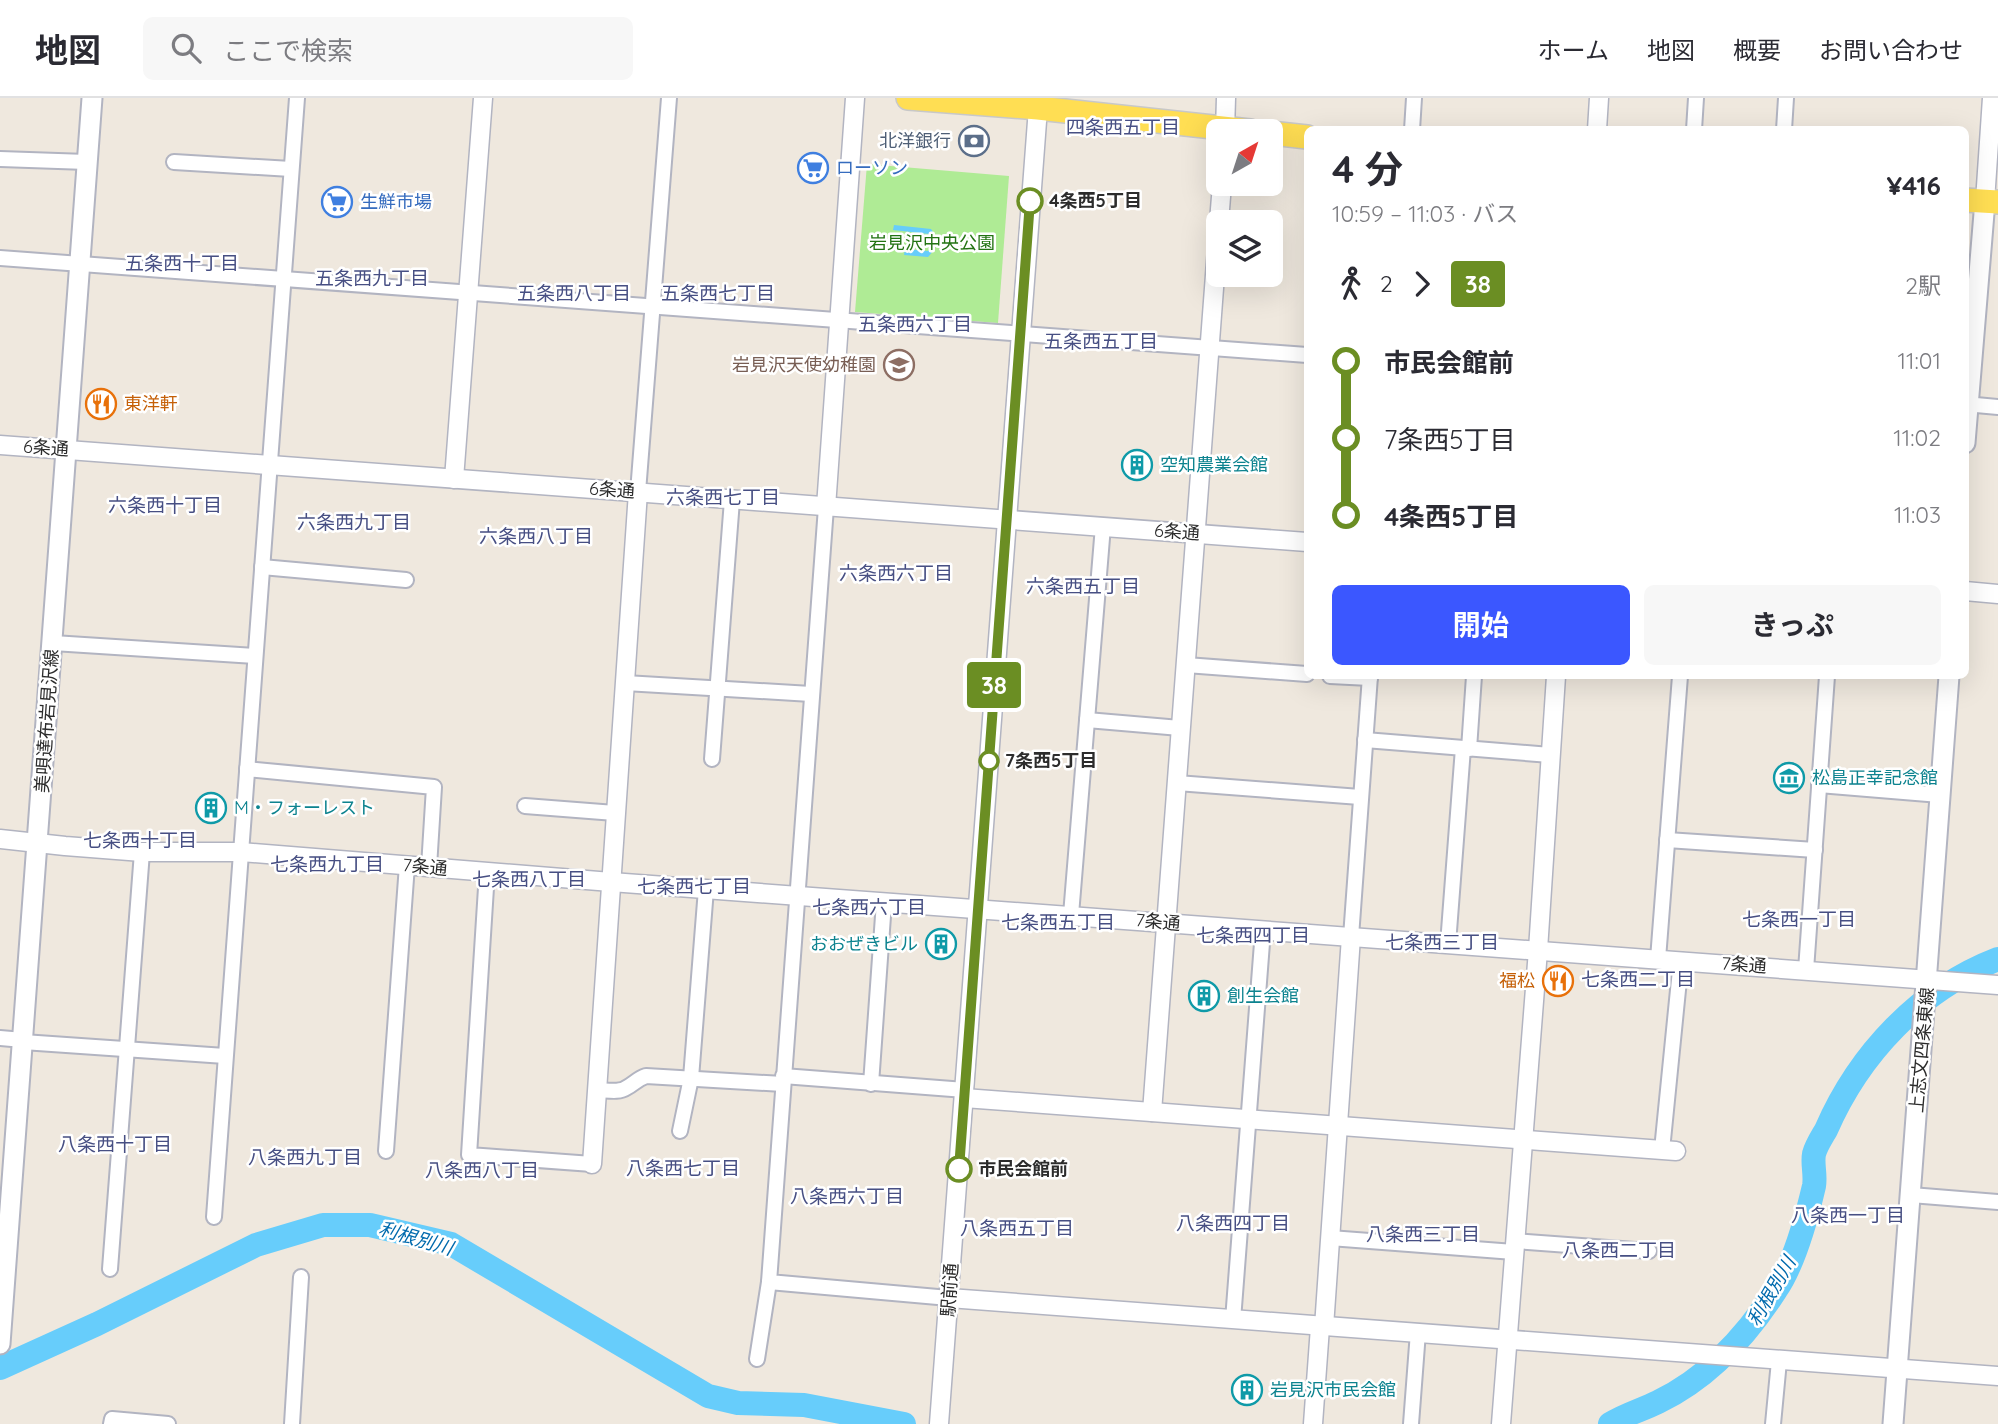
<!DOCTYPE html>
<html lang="ja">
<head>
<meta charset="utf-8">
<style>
	:root { --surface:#fff; --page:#f7f7f7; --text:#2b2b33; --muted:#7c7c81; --line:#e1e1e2; --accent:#3b57ff }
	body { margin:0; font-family:Quicksand,"Noto Sans JP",sans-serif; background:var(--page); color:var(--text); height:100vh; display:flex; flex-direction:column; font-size:26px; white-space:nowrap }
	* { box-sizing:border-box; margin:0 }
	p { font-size:23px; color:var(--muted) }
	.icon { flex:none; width:38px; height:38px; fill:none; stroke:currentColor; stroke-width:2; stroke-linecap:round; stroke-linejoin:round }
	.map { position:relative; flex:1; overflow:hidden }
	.sheet { position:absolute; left:1304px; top:28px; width:665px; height:553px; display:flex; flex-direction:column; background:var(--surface); border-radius:10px; box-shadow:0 7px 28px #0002 }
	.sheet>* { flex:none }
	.badge { padding:0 14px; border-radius:5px; font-size:24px; line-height:46px }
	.needle { width:46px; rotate:39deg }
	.tools { position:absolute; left:1206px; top:21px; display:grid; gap:14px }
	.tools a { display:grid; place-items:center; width:77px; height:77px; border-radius:10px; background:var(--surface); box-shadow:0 7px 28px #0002; font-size:35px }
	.map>.badge { position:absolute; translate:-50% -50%; box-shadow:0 0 0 4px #fff }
	.legs { display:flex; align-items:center; gap:10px; height:77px; padding:0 28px; font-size:23px }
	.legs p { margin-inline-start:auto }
	.headline { display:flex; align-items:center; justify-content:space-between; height:119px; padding:0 28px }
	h1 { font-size:38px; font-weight:700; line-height:52px }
	.action { display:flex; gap:14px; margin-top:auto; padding:14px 28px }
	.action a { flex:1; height:80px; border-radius:10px; background:var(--accent); color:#fff; font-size:28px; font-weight:700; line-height:80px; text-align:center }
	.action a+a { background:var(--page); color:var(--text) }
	ul { padding:0 28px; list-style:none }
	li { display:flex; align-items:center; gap:24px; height:77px; font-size:26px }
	li i { display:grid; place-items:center; width:10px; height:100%; margin:0 9px; background:currentColor }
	li i::after { content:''; width:18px; height:18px; margin:-9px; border:5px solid; border-radius:50%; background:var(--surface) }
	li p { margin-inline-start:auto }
	li:first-child i { background:linear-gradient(#0000 50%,currentColor 0) }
	li:last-child i { background:linear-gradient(currentColor 50%,#0000 0) }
	header { display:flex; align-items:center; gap:42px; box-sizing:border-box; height:98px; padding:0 35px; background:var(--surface); border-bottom:2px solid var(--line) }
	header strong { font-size:33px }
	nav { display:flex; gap:38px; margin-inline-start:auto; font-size:24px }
	.search { width:490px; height:63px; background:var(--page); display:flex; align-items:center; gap:18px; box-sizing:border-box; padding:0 24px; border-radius:10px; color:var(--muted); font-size:26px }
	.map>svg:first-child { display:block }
	.green { fill:#afeb95 }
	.water { fill:#67cdfb }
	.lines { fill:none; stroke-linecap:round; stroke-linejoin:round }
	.river { stroke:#67cdfb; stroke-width:24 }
	.minor-casing { stroke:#b2b4c1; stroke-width:18 }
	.tertiary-casing { stroke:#b2b4c1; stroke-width:21 }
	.secondary-casing { stroke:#b2b4c1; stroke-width:23 }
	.primary-casing { stroke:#c8c8c8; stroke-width:26 }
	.minor { stroke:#fff; stroke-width:14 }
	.tertiary { stroke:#fff; stroke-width:18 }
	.secondary { stroke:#fff; stroke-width:19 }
	.primary { stroke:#ffde53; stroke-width:23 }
	.line-1-casing { stroke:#fff; stroke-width:16 }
	.line-1 { stroke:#6b8e23; stroke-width:10 }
	.stop-1-dot { fill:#fff; stroke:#6b8e23; stroke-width:3.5 }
	.labels { text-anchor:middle; stroke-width:5; stroke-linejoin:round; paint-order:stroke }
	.service-label { font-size:18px; fill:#4e5e75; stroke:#fff; text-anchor:end }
	.shop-label { font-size:18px; fill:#366cbe; stroke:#fff; text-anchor:start }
	.stop-label { font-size:18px; font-weight:bold; fill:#2c2c2c; stroke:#fff; text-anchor:start }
	.park-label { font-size:18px; fill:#237313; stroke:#fff }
	.education-label { font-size:18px; fill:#785e54; stroke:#fff; text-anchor:end }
	.food-label { font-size:18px; fill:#c56008; stroke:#fff; text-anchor:start }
	.street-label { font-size:18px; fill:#2c2c2c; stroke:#fff }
	.culture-label { font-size:18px; fill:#0d838f; stroke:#fff; text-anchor:start }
	.neighbourhood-label { font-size:19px; fill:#474f83; stroke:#fff }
	.water-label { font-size:19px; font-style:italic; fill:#006aad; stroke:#fff }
</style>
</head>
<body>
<header>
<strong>地図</strong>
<div class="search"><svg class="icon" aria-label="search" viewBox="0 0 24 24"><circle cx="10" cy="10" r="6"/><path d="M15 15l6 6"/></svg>ここで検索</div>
<nav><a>ホーム</a><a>地図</a><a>概要</a><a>お問い合わせ</a></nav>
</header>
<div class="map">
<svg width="1998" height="1326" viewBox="0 0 1998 1326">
	<rect width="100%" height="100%" fill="#efe8de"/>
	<path class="green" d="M867 66 1009 78 998 225 855 214Z"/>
	<path class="water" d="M894 127 931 131C939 141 937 150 928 159L904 157 905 151 928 153 932 147 929 136 893 132Z"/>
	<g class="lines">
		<g class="river">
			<path d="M0 1270 97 1226 256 1147 323 1127H370L451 1146 708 1298 738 1305 804 1307 904 1326"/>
			<path d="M1610 1326C1626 1316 1642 1312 1658 1304 1708 1280 1747 1237 1776 1192 1794 1166 1807 1118 1814 1088 1816 1077 1812 1066 1814 1056 1816 1048 1822 1039 1826 1032 1859 956 1920 891 1998 861"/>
		</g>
		<g class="minor-casing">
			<g id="minor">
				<path d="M1412 32 1414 0"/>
				<path d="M1694 32 1696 0"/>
				<path d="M1784 32 1786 0"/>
				<path d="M0 61 87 64"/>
				<path d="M174 64 291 71"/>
				<path d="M0 160 1307 257"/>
				<path d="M1965 306 1998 309"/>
				<path d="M638 394 669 0"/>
				<path d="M826 409 769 1184 949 1200"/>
				<path d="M262 469 406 482"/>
				<path d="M53 545 255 558"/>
				<path d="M1186 567 1307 576"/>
				<path d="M1330 578 1370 580"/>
				<path d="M625 585 811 596"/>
				<path d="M1087 622 1180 630"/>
				<path d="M1365 642 1550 657"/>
				<path d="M1469 651 1474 578"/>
				<path d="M712 661 732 402"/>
				<path d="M247 671 434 689 429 769"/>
				<path d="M1177 685 1360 699"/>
				<path d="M1819 687 1940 697"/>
				<path d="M525 708 615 715"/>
				<path d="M1667 742 1815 752"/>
				<path d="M487 774 469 1057 592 1066"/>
				<path d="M1071 817 1103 428"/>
				<path d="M1351 839 1370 578"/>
				<path d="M1448 846 1463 650"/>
				<path d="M1658 861 1680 578"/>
				<path d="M1806 872 1827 578"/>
				<path d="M0 940 23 942"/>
				<path d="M23 944 225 958"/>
				<path d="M783 978 965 992"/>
				<path d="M871 986 884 804"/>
				<path d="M597 992C606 992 619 995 626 990 634 986 637 981 646 978L783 986"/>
				<path d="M680 1033 691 980 706 791"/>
				<path d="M1662 1052 1681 862"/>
				<path d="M386 1053 407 767"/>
				<path d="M1911 1097 1998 1104"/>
				<path d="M214 1119 297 0"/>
				<path d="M1330 1140 1514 1154"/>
				<path d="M1515 1143 1649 1153"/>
				<path d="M110 1171 142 754"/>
				<path d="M1233 1222 1263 832"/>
				<path d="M757 1261 769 1184"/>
				<path d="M111 1326 112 1321 168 1326"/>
				<path d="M292 1326 301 1179"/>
				<path d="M1411 1326 1418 1234"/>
				<path d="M1773 1326 1779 1263"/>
			</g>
		</g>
		<g class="tertiary-casing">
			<g id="tertiary">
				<path d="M1597 32 1599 0"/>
				<path d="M1225 33 1226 0"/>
				<path d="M1985 103 1992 0"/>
				<path d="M1219 124 1222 86"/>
				<path d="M0 347 1307 444"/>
				<path d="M454 381 483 0"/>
				<path d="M826 409 855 0"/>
				<path d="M1965 493 1998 496"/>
				<path d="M0 741 65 748 142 754H241L611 784 1998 887"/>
				<path d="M964 1000 1676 1053"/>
				<path d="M1152 1014 1218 137"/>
				<path d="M592 1066 638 394"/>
				<path d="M949 1200 1998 1278"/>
				<path d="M1324 1229 1351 839"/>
				<path d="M939 1326 1038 10"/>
				<path d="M1313 1326 1320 1229"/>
				<path d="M1501 1326 1538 852 1556 578"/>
			</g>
		</g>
		<g class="secondary-casing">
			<g id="secondary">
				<path d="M1965 345 1985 103"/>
				<path d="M0 1246 92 0"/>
				<path d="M1893 1326 1949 578"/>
			</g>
		</g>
		<g class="primary-casing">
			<g id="primary">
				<path d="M908 0 1038 10 1250 33"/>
				<path d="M1270 35 1307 39"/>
				<path d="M1965 102 1998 104"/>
			</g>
		</g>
		<use href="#minor" class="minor"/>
		<use href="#tertiary" class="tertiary"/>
		<use href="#secondary" class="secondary"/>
		<use href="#primary" class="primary"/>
	</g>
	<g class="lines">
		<g class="line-1-casing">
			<path id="line-1" d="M959 1071 1030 103"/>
		</g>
		<use href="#line-1" class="line-1"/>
	</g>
	<defs>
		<g id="bank-ring" transform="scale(1.575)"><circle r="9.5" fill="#fff" stroke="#5c6f8a" stroke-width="1.5"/><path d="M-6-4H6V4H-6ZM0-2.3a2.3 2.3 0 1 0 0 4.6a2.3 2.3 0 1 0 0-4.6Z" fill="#5c6f8a"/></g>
		<g id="supermarket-ring" transform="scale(1.575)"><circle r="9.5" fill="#fff" stroke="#3f7fe0" stroke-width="1.5"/><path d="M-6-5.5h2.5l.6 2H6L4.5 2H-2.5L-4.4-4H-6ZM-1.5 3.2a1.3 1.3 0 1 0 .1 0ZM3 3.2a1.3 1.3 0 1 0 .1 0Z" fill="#3f7fe0"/></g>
		<g id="school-ring" transform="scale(1.575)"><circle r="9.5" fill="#fff" stroke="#8d6e63" stroke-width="1.5"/><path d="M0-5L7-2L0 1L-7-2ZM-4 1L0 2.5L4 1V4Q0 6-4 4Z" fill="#8d6e63"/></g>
		<g id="restaurant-ring" transform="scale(1.575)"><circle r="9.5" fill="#fff" stroke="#e8710a" stroke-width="1.5"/><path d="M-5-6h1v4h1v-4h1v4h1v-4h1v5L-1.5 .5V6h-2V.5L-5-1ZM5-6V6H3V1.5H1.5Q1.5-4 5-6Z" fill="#e8710a"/></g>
		<g id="building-ring" transform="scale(1.575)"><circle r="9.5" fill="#fff" stroke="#0f9aa8" stroke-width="1.5"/><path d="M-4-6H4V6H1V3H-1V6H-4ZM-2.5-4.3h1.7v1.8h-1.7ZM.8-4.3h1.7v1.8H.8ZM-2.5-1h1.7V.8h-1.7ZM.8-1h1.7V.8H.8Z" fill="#0f9aa8"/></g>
		<g id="museum-ring" transform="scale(1.575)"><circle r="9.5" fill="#fff" stroke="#0f9aa8" stroke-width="1.5"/><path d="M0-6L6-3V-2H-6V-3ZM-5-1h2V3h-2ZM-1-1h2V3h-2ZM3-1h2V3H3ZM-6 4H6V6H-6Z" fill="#0f9aa8"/></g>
	</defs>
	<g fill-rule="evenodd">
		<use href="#bank-ring" x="974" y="43"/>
		<use href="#supermarket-ring" x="813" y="70"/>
		<use href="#supermarket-ring" x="337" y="104"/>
		<use href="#school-ring" x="899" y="267"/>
		<use href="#restaurant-ring" x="101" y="306"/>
		<use href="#building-ring" x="1137" y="367"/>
		<use href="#museum-ring" x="1789" y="680"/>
		<use href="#building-ring" x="211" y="710"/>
		<use href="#building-ring" x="941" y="846"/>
		<use href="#restaurant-ring" x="1558" y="883"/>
		<use href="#building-ring" x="1204" y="898"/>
		<use href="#building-ring" x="1247" y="1292"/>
	</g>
	<g class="stop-1-dot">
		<circle cx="1030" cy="103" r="12"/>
		<circle cx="989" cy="663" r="9"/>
		<circle cx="959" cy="1071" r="12"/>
	</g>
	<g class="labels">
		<g class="service-label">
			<text x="951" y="49">北洋銀行</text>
		</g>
		<g class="shop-label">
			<text x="836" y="76">ローソン</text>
			<text x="360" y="110">生鮮市場</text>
		</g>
		<g class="stop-label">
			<text x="1049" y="109">4条西5丁目</text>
			<text x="1005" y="669">7条西5丁目</text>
			<text x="978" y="1077">市民会館前</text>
		</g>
		<g class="park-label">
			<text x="932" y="151">岩見沢中央公園</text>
		</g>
		<g class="education-label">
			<text x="876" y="273">岩見沢天使幼稚園</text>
		</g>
		<g class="food-label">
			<text x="124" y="312">東洋軒</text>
			<text x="1535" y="889" text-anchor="end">福松</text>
		</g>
		<g class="street-label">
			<text transform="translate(46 350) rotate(4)" y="6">6条通</text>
			<text transform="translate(612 392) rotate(4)" y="6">6条通</text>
			<text transform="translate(1177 434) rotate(4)" y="6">6条通</text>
			<text transform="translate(47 623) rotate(-86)" y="6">美唄達布岩見沢線</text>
			<text transform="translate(425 769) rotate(5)" y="6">7条通</text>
			<text transform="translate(1158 824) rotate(5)" y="6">7条通</text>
			<text transform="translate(1744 867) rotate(4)" y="6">7条通</text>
			<text transform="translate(1922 952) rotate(-85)" y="6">上志文四条東線</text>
			<text transform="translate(950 1192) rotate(-86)" y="6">駅前通</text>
		</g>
		<g class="culture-label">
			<text x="1160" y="373">空知農業会館</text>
			<text x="1812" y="686">松島正幸記念館</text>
			<text x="234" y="716">M・フォーレスト</text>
			<text x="918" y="852" text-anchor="end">おおぜきビル</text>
			<text x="1227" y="904">創生会館</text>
			<text x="1270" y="1298">岩見沢市民会館</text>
		</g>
		<g class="neighbourhood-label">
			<text x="1123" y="36">四条西五丁目</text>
			<text x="182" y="172">五条西十丁目</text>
			<text x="372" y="187">五条西九丁目</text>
			<text x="574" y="202">五条西八丁目</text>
			<text x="718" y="202">五条西七丁目</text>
			<text x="915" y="233">五条西六丁目</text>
			<text x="1101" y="250">五条西五丁目</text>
			<text x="723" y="406">六条西七丁目</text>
			<text x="165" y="414">六条西十丁目</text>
			<text x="354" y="431">六条西九丁目</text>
			<text x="536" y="445">六条西八丁目</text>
			<text x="896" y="482">六条西六丁目</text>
			<text x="1083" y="495">六条西五丁目</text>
			<text x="140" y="749">七条西十丁目</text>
			<text x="327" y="773">七条西九丁目</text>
			<text x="529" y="788">七条西八丁目</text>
			<text x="694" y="795">七条西七丁目</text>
			<text x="869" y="816">七条西六丁目</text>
			<text x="1799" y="828">七条西一丁目</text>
			<text x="1058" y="831">七条西五丁目</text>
			<text x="1253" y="844">七条西四丁目</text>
			<text x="1442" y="851">七条西三丁目</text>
			<text x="1638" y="888">七条西二丁目</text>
			<text x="115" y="1053">八条西十丁目</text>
			<text x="305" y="1066">八条西九丁目</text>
			<text x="683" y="1077">八条西七丁目</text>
			<text x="482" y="1079">八条西八丁目</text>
			<text x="847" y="1105">八条西六丁目</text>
			<text x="1848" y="1124">八条西一丁目</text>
			<text x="1233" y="1132">八条西四丁目</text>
			<text x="1017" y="1137">八条西五丁目</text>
			<text x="1423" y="1143">八条西三丁目</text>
			<text x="1619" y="1159">八条西二丁目</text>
		</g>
		<g class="water-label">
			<text transform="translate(416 1140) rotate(16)" y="7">利根別川</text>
			<text transform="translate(1771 1193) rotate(-60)" y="7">利根別川</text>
		</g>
	</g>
</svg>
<div class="tools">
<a><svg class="needle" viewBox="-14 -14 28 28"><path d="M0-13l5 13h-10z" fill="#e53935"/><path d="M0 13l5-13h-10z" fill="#7c7c81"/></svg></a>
<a><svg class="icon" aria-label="layers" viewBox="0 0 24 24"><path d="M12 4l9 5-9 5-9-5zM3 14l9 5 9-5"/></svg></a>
</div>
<b class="badge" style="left:994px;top:587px;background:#6b8e23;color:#fff">38</b>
<section class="sheet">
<div class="headline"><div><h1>4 分</h1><p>10:59 – 11:03 · バス</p></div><b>¥416</b></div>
<div class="legs"><svg class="icon" aria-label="walk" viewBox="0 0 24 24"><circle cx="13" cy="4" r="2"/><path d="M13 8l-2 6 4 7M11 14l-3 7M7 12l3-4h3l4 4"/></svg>2<svg class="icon" aria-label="forward" viewBox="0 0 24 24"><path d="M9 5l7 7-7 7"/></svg><b class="badge" style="background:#6b8e23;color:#fff">38</b><p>2駅</p></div>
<ul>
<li><i style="color:#6b8e23"></i><b>市民会館前</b><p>11:01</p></li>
<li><i style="color:#6b8e23"></i><span>7条西5丁目</span><p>11:02</p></li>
<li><i style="color:#6b8e23"></i><b>4条西5丁目</b><p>11:03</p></li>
</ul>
<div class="action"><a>開始</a><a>きっぷ</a></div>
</section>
</div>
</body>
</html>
